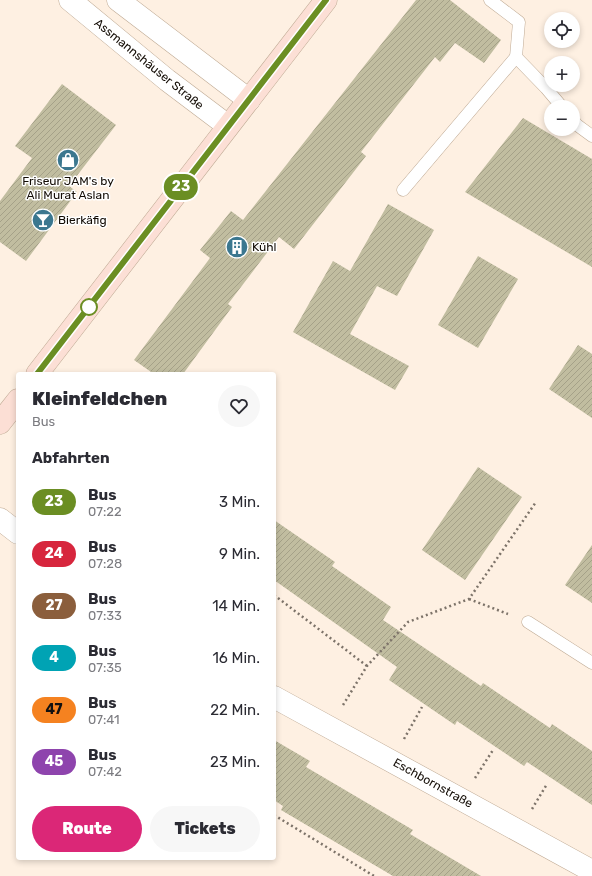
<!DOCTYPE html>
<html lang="de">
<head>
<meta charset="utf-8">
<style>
	:root { --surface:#fff; --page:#f7f7f7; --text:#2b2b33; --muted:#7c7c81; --accent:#db2777 }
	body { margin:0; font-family:Rubik,sans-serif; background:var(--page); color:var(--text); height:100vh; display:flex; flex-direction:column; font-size:15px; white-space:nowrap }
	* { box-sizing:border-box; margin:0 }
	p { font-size:13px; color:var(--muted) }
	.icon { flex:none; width:22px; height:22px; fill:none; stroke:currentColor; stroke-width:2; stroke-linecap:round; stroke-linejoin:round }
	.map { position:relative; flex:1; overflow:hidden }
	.panel { position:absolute; left:16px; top:372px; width:260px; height:488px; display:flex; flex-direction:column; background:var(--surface); border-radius:4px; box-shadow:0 2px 6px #0003 }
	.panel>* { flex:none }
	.badge { padding:0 8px; border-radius:13px; font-size:14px; line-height:26px }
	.tools { position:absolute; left:544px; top:12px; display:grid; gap:8px }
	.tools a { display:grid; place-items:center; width:36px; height:36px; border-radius:50%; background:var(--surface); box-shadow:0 2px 6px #0003; font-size:20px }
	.map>.badge { position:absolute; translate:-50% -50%; box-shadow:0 0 0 2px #fff }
	h2 { padding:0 16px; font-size:15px; line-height:36px }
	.round { display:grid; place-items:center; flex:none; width:42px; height:42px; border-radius:21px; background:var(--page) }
	.head { display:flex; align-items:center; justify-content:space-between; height:68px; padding:0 16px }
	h1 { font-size:19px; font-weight:800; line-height:30px }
	.primary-button { display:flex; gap:8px; margin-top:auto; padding:8px 16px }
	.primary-button a { flex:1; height:46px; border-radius:24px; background:var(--accent); color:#fff; font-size:16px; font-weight:800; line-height:46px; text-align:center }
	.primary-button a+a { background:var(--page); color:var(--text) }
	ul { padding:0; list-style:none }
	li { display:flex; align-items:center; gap:12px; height:52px; padding:0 16px }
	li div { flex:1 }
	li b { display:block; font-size:15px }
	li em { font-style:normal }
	li .badge { min-width:44px; font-weight:700; text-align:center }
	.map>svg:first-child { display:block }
	.building { fill:url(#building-hatch) }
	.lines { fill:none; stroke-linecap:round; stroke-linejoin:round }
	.lane-casing { stroke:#bea993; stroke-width:13 }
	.street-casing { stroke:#bea993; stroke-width:23 }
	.secondary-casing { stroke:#bea993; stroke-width:23 }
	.path { stroke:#7d7369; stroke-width:2.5; stroke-dasharray:2 3; stroke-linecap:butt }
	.lane { stroke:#fff; stroke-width:12 }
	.street { stroke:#fff; stroke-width:22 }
	.secondary { stroke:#fcdfd5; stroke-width:22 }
	.line-casing { stroke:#fff; stroke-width:9 }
	.line { stroke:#6b8e23; stroke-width:6 }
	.stop-dot { fill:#fff; stroke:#6b8e23; stroke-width:2 }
	.labels { text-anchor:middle; stroke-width:3; stroke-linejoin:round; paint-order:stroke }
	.street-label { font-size:12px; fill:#120b04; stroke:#fff }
	.poi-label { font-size:12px; fill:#120b04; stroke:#fff; text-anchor:start }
</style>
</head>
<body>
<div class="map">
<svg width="592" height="876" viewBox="0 0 592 876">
	<defs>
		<pattern id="building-hatch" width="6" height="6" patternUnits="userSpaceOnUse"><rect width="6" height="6" fill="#c1bda0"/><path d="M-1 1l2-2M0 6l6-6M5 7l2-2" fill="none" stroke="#a5a188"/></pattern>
	</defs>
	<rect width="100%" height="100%" fill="#fef0e2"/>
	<g class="building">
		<path d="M416 0H450L501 40 484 63 455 43 440 62 435 57 361 152 366 156 294 249 279 237 228 304 232 307 183 374H154L134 360 210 258 200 250 231 211 243 220Z"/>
		<path d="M62 84 116 125 69 186 77 192 26 261 0 242V201L32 158 15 146Z"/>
		<path d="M523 118 592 159V267L465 192Z"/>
		<path d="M388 204 434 230 397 296 377 286 350 334 409 366 395 390 293 332 333 261 350 271Z"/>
		<path d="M478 256 518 279 478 348 438 325Z"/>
		<path d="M578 345 592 354V418L549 389Z"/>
		<path d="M478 467 522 497 465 580 422 550Z"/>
		<path d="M274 520 335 562 332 566 391 607 383 620 481 686 483 683 550 728 552 724 592 751V805L527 762 524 766 457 721 455 725 389 680 397 667 274 580Z"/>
		<path d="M592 545V603L565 585Z"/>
		<path d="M274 740 310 761 306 767 413 830 410 834 481 876H393L281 810 283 806 274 800Z"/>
	</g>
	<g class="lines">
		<g class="lane-casing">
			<g id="lane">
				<path d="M490 0 519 22 516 57 546 88 562 107"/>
				<path d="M573 120 577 125 592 136"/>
				<path d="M403 190 516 57"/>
				<path d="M528 622 592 663"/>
			</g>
		</g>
		<g class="street-casing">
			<g id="street">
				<path d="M70 0 167 80 228 126"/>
				<path d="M118 0 249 100"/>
				<path d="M0 519 18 533"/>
				<path d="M274 697 592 871"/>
			</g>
		</g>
		<g class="secondary-casing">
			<g id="secondary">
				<path d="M37 374 326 0"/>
				<path d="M0 423 18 400"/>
			</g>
		</g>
		<g class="path">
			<path d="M274 595 367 666"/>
			<path d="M469 599 508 614"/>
			<path d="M343 705 367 666 408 622 469 599 536 502"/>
			<path d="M404 739 422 707"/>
			<path d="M475 778 493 750"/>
			<path d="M532 809 547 784"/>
			<path d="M274 815 374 876"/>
		</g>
		<use href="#lane" class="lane"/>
		<use href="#street" class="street"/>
		<use href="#secondary" class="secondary"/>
	</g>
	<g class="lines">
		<g class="line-casing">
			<path id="line" d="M37 374 326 0"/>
		</g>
		<use href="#line" class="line"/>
	</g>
	<defs>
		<g id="shop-disc" transform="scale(1.15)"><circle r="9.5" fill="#3b778f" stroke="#fff"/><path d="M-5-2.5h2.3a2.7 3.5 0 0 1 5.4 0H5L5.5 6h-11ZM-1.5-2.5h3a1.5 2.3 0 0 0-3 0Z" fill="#fff"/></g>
		<g id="bar-disc" transform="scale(1.15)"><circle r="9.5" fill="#3b778f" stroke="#fff"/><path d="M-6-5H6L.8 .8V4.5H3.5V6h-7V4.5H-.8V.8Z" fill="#fff"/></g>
		<g id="building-disc" transform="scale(1.15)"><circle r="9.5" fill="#3b778f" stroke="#fff"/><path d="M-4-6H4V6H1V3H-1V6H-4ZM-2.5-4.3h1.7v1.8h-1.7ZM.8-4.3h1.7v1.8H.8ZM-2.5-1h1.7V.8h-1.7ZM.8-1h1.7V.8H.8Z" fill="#fff"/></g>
	</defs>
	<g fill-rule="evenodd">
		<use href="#shop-disc" x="68" y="160"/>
		<use href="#bar-disc" x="43" y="220"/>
		<use href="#building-disc" x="237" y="247"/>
	</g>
	<circle class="stop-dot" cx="89" cy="307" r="8"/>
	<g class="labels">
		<g class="street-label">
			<text transform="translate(149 64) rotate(39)" y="4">Assmannshäuser Straße</text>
			<text transform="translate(433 783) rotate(29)" y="4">Eschbornstraße</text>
		</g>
		<g class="poi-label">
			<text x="68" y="185" text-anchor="middle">Friseur JAM's by<tspan x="68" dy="14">Ali Murat Aslan</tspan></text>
			<text x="58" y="224">Bierkäfig</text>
			<text x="252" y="251">Kühl</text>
		</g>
	</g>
</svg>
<div class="tools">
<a><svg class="icon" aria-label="locate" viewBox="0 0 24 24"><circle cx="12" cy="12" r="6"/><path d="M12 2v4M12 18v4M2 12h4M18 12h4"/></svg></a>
<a>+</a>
<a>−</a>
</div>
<b class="badge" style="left:181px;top:187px;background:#6b8e23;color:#fff">23</b>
<section class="panel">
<div class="head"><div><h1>Kleinfeldchen</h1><p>Bus</p></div><a class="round"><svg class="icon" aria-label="heart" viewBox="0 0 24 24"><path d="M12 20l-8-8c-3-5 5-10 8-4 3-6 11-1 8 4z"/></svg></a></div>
<h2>Abfahrten</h2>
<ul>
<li><span class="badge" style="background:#6b8e23;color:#fff">23</span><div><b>Bus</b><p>07:22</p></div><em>3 Min.</em></li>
<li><span class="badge" style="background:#d7263d;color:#fff">24</span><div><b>Bus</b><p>07:28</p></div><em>9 Min.</em></li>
<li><span class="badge" style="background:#8b5e3c;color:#fff">27</span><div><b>Bus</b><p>07:33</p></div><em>14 Min.</em></li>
<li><span class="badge" style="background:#00a3b4;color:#fff">4</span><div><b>Bus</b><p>07:35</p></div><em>16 Min.</em></li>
<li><span class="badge" style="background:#f58220;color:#111">47</span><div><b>Bus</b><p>07:41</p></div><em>22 Min.</em></li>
<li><span class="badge" style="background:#8e44ad;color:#fff">45</span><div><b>Bus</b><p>07:42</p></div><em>23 Min.</em></li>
</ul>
<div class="primary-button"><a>Route</a><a>Tickets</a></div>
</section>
</div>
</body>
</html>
